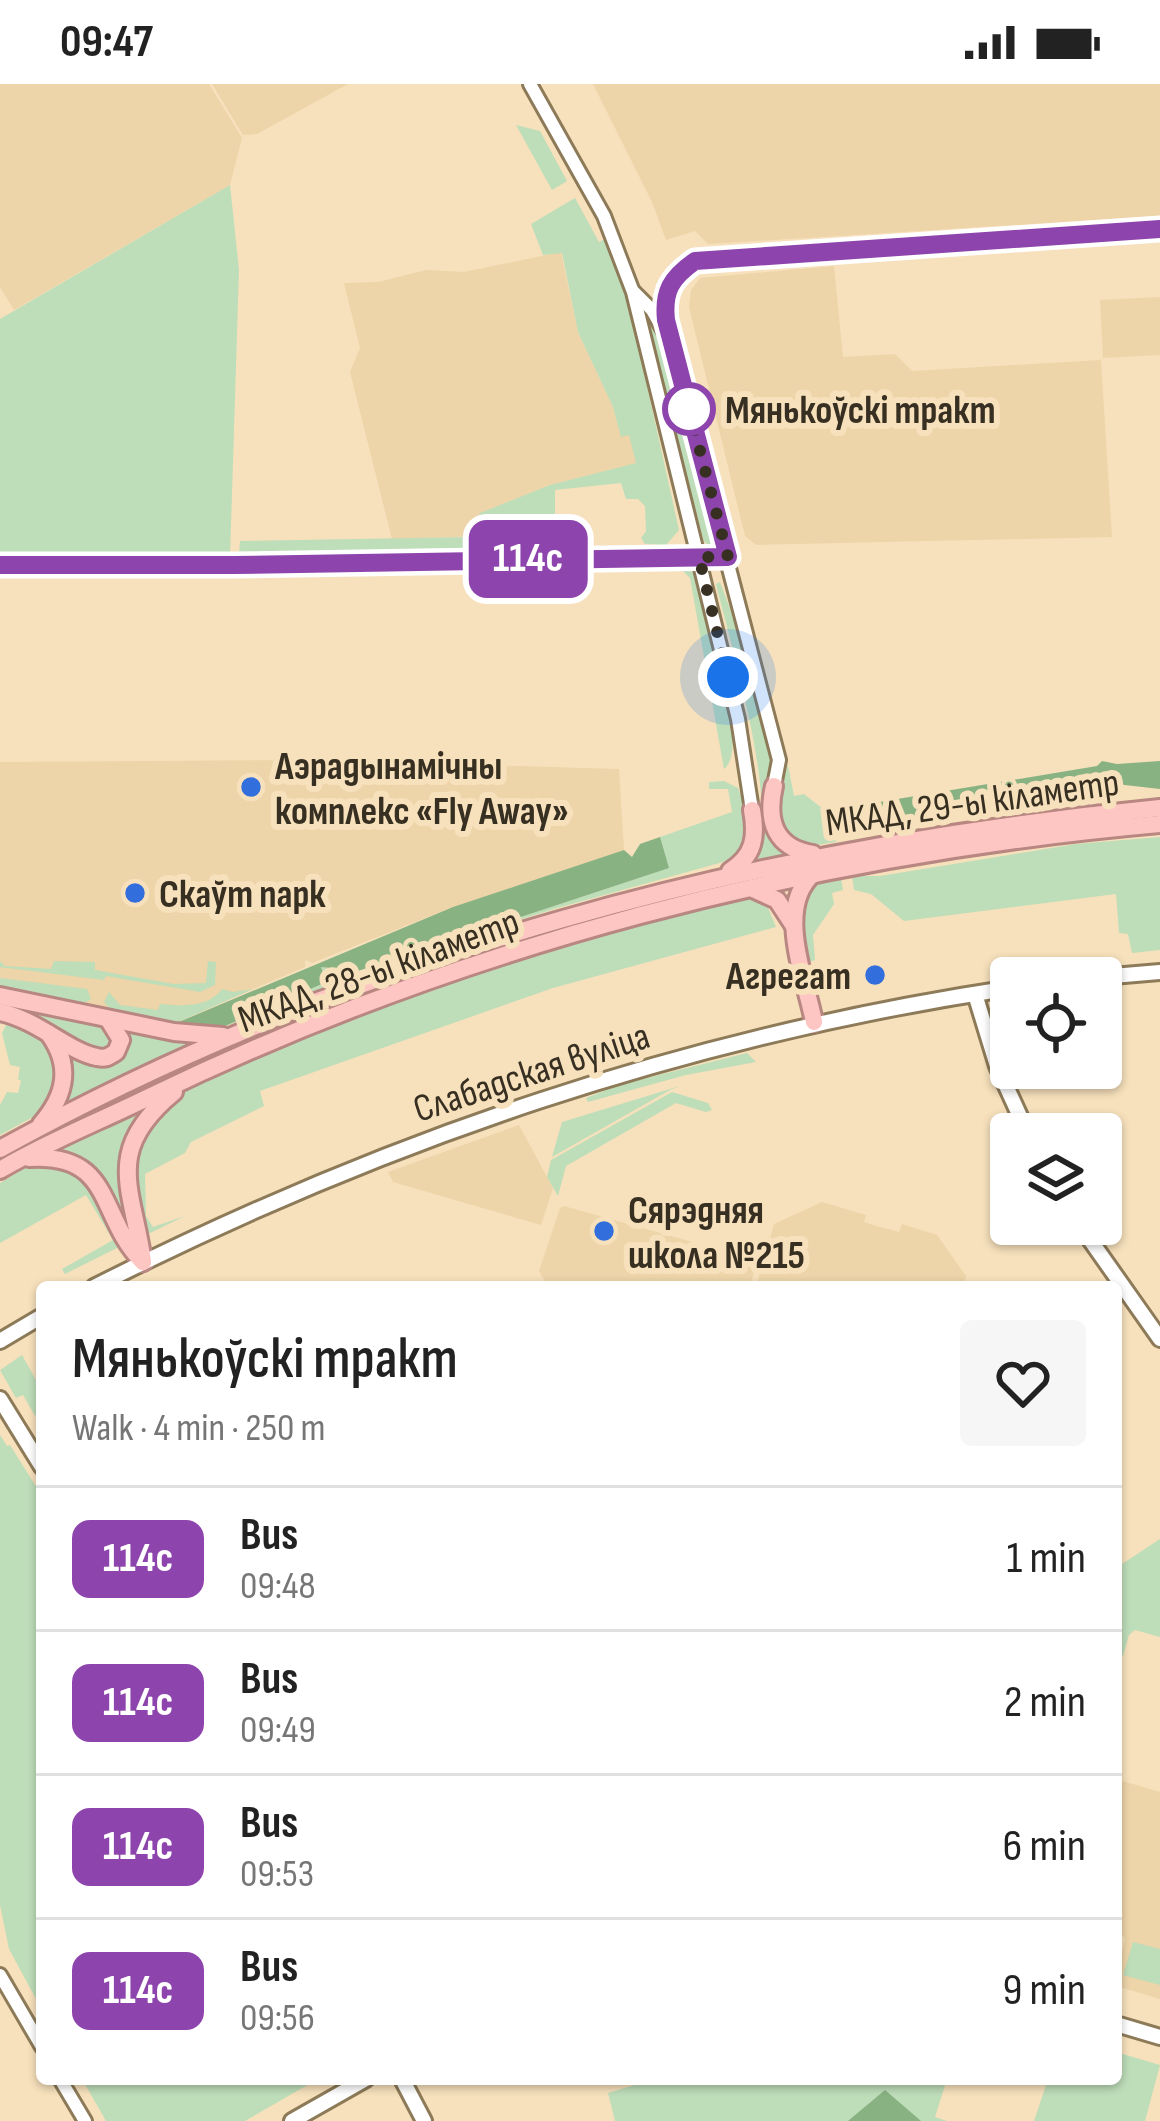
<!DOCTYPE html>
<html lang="en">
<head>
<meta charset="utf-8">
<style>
	:root { --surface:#fff; --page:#f6f6f6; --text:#222; --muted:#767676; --line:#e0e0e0 }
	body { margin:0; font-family:"Sofia Sans Condensed",sans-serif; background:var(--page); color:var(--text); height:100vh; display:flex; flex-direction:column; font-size:45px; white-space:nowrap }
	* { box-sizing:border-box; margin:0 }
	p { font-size:39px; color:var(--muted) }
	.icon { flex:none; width:66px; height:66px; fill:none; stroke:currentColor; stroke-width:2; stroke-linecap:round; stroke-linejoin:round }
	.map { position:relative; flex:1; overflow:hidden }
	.panel { position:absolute; left:36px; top:1197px; width:1086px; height:804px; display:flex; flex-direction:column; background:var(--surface); border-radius:12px; box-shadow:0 3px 9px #0004 }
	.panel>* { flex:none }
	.badge { padding:0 24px; border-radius:18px; font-size:42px; line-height:78px }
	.buttons { position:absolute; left:990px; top:873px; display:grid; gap:24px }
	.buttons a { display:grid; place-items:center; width:132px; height:132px; border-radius:12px; background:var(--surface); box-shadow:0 3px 9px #0004; font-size:60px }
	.you { position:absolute; width:60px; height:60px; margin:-30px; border:9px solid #fff; border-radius:50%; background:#1a73e8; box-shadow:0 0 0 18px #1a73e833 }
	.map>.badge { position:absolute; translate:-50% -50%; box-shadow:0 0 0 6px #fff }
	.round { display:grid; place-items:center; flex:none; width:126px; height:126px; border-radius:12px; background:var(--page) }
	.overview { display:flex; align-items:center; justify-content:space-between; height:204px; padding:0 36px }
	h1 { font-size:57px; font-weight:600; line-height:90px }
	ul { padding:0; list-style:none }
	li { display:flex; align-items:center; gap:36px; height:144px; padding:0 36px; border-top:3px solid var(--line) }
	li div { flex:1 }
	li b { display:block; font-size:45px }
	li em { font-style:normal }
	li .badge { min-width:132px; font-weight:700; text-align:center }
	.status { display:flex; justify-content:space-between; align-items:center; height:84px; padding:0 60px; background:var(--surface); direction:ltr }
	.status svg { height:33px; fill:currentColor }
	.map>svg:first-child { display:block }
	.built { fill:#edd4a9 }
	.green { fill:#beddb9 }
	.forest { fill:#89b282 }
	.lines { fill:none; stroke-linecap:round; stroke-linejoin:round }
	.tertiary-casing { stroke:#8d7a58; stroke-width:18 }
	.secondary-casing { stroke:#8d7a58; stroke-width:20 }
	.trunk-casing { stroke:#b88781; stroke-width:22 }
	.tertiary { stroke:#fff; stroke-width:12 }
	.secondary { stroke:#fff; stroke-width:14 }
	.trunk { stroke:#fec6c3; stroke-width:16 }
	.line-casing { stroke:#fff; stroke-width:27 }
	.line { stroke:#8e44ad; stroke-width:18 }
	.walk { stroke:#372f21; stroke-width:12; stroke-dasharray:0 21.6 }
	.stop-dot { fill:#fff; stroke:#8e44ad; stroke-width:6 }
	.poi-dot { fill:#326edc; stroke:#f7e1bc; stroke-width:4.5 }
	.labels { text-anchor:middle; stroke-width:12; stroke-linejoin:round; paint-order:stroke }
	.stop-label { font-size:39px; font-weight:bold; fill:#372f21; stroke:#f7e1bc; text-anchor:start }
	.poi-label { font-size:39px; font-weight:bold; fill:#372f21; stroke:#f7e1bc; text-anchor:start }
	.street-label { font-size:39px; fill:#372f21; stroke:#f7e1bc }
</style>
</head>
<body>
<div class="status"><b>09:47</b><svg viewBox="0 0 49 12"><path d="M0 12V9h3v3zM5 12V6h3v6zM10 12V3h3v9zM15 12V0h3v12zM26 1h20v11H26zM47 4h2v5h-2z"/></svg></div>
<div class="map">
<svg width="1160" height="2037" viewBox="0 0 1160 2037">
	<rect width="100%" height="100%" fill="#f7e1bc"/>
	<g class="built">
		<path d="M0 0H209L242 54 230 101 14 226 0 203Z"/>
		<path d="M212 0H348L257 50 243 51Z"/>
		<path d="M593 0H1160V132L708 160 695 147 666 156 652 118Z"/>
		<path d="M561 168 578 248 613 323 621 352 629 350 637 379 550 401 485 427 477 437 480 452 392 455 350 288 360 264 344 199 378 198 426 186 464 188Z"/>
		<path d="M834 182 843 273 895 270 912 287 1101 276 1112 453 756 461 745 452 689 223 691 206 700 194Z"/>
		<path d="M1160 213V271L1103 274 1100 216Z"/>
		<path d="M305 676 619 685 624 766 453 823 312 879 305 876V883L174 939 0 904V678Z"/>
		<path d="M519 1041 553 1104 541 1141 393 1098 388 1088Z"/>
		<path d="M822 1118 866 1131 864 1138 880 1143 899 1148 902 1140 937 1151 966 1192 963 1203H756L774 1140Z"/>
		<path d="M564 1122 757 1176 750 1203H548L539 1187 560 1124Z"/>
		<path d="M1116 1695 1160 1708V1915L1120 1903 1116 1895 1125 1854 1116 1842Z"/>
	</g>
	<g class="green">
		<path d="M516 41 540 47 567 97 552 106Z"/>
		<path d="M230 101 239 186 230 473 0 472V235Z"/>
		<path d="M575 114 599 158 605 155 627 212 679 446 666 461 645 460 641 454 646 447 645 422 638 415H626L621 399 555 406V437L545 438 544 451H555L550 462 487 464 481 459 477 437 480 429 550 401 636 379 629 351 621 353 613 323 578 248 562 169 543 171 531 140Z"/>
		<path d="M643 226 652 233 680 317 716 455 711 462 704 458Z"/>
		<path d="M470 453 471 467 239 471 240 457Z"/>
		<path d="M681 485 693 488 699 499C708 534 751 665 724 685L690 494Z"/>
		<path d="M720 498 744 562 773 678 781 765 787 770 755 776C780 721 731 562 716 500Z"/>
		<path d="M788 681 794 712 804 710 823 725 836 758 805 763 779 746 778 713Z"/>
		<path d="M724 697 738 704C750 734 754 748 734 775L554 825 374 882 668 784 660 753 732 728 728 705H709V698Z"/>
		<path d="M1160 753V866L1132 869 1128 850 1119 849 1116 810 904 837 871 810 854 806 852 792H880L1076 760Z"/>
		<path d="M841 793 843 806 832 809 834 820 813 851 815 876 809 878 799 822 813 798Z"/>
		<path d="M747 813 766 819 776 843 553 904 260 1007 264 1022 191 1058 185 1069 145 1090 146 1132 153 1143 185 1132 146 1151 132 1082 143 1050 181 1009 230 985 435 902 521 874Z"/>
		<path d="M0 877 5 882 51 885 54 877 95 878V886L174 900 206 899 208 877 216 878 215 901 200 908 106 892 104 896 0 883Z"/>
		<path d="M320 882 338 888H366L216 946 177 942 111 926 104 918 109 908 120 921 158 926 160 920C182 922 208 924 222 905L233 908 253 905 176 939 225 942 322 900Z"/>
		<path d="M0 894 87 905 91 915 83 920 0 903Z"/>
		<path d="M0 918 109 940 115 948 109 969 92 966 37 933Z"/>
		<path d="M8 937 44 950 61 983 48 1025 0 1051V1021L7 1008 18 1009 21 997 18 995 20 983 10 981 2 949Z"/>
		<path d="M122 942 201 955 58 1023 64 967 100 978Z"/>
		<path d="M747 969 756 978 686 991 588 1018 586 1014 619 1001Z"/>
		<path d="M680 1002 670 1006 552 1073 562 1038Z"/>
		<path d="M672 1008 708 1019 712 1026 706 1028 676 1019 566 1082 558 1112 547 1093 551 1076Z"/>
		<path d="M147 1021 135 1045 136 1159 94 1084 56 1064Z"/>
		<path d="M37 1077 85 1091 125 1160 65 1190 62 1185 113 1156 86 1111 0 1159V1099Z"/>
		<path d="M22 1271 42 1307V1344L23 1311 16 1314 0 1286Z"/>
		<path d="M0 1351 7 1362 10 1361 42 1412V1926L9 1865 0 1821Z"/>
		<path d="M1160 1455V1553L1135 1546 1129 1551 1123 1572 1116 1570V1484Z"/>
		<path d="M1133 1858 1160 1865V1901L1123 1891Z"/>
		<path d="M1116 1968 1160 1981 1145 2037H1034L1048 1995H1116Z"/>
		<path d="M82 1995H318L245 2037H106Z"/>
		<path d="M654 1995H827L843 1999 845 1995H947L935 2033 947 2037H615L608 2009Z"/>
	</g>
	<g class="forest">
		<path d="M1102 677 1117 680 1160 677V705L1107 699 1033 717 868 743 843 724 1097 682Z"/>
		<path d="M660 753 669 784 358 887 321 883 325 895 322 900 225 942 174 940 453 823 624 766 632 773 640 760Z"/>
		<path d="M885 2006 921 2037H848Z"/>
	</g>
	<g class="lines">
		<g class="tertiary-casing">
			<g id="tertiary">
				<path d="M530 0 604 132 633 208 738 635 752 726"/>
				<path d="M634 208 652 226 670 258 779 676 774 702"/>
				<path d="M0 481H234L727 473"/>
				<path d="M0 1891 42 1963"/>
				<path d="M60 1995 85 2037"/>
			</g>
		</g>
		<g class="secondary-casing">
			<g id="secondary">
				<path d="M1089 894 1160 888"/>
				<path d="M975 910 997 982 1028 1050"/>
				<path d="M1079 1140 1160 1255"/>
				<path d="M94 1203C387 1055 686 953 1011 904"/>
				<path d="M0 1257 42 1232"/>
				<path d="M0 1315 42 1383"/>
				<path d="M1116 1940 1160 1953"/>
				<path d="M402 1995 424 2037"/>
				<path d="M292 2037 366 1995"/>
			</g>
		</g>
		<g class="trunk-casing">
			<g id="trunk">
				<path d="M774 702C766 737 775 764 813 770"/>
				<path d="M730 787C754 772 757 753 752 726"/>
				<path d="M814 789C774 823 806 895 814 938"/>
				<path d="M753 805 777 816 794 842"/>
				<path d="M0 912 174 948 223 952"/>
				<path d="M0 928C38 936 69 968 97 973 106 975 108 973 116 968L121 956 108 935"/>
				<path d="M41 1040C66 1011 72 982 49 950"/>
				<path d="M0 1065C357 868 755 763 1160 724"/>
				<path d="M29 1074C115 1069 97 1133 143 1178"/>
				<path d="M0 1086C47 1058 98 1038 147 1014 464 860 810 771 1160 740"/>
				<path d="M143 1178C133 1105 102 1067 174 1008"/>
			</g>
		</g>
		<use href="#tertiary" class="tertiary"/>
		<use href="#secondary" class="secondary"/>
		<use href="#trunk" class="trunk"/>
	</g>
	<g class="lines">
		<g class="line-casing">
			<path id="line" d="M0 481H234L728 473 666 236C663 207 671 194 695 177L1160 145"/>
		</g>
		<use href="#line" class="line"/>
		<path class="walk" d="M689 325 728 473H699L728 593"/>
	</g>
	<circle class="stop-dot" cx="689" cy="325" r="24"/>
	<g class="poi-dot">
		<circle cx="251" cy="703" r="12"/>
		<circle cx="135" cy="809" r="12"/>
		<circle cx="875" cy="891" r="12"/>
		<circle cx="604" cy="1147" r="12"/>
	</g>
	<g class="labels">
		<g class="stop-label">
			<text x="725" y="339">Мянькоўскі тракт</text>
		</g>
		<g class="poi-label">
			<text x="275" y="695">Аэрадынамічны<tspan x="275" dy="45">комплекс «Fly Away»</tspan></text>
			<text x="159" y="823">Скаўт парк</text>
			<text x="851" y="905" text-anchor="end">Агрегат</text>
			<text x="628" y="1139">Сярэдняя<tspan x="628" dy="45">школа №215</tspan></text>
		</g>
		<g class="street-label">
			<text transform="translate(972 717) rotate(-8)" y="14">МКАД, 29-ы кіламетр</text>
			<text transform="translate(378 885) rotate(-20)" y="14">МКАД, 28-ы кіламетр</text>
			<text transform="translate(531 987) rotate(-18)" y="14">Слабадская вуліца</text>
		</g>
	</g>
</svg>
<div class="buttons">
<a><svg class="icon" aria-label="locate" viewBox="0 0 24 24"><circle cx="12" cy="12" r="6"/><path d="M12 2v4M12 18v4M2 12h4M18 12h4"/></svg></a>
<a><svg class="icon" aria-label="layers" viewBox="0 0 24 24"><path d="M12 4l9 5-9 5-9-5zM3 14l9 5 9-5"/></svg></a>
</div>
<div class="you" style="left:728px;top:593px"></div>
<b class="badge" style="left:528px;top:475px;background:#8e44ad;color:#fff">114с</b>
<section class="panel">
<div class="overview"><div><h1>Мянькоўскі тракт</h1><p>Walk · 4 min · 250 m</p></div><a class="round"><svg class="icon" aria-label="heart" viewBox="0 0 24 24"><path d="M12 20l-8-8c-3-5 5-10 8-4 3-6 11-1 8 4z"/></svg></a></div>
<ul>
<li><span class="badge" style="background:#8e44ad;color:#fff">114с</span><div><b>Bus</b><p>09:48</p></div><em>1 min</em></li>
<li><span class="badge" style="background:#8e44ad;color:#fff">114с</span><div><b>Bus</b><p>09:49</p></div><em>2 min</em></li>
<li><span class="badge" style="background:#8e44ad;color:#fff">114с</span><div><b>Bus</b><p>09:53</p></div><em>6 min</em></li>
<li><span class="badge" style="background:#8e44ad;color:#fff">114с</span><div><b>Bus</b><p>09:56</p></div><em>9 min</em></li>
</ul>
</section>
</div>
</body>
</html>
